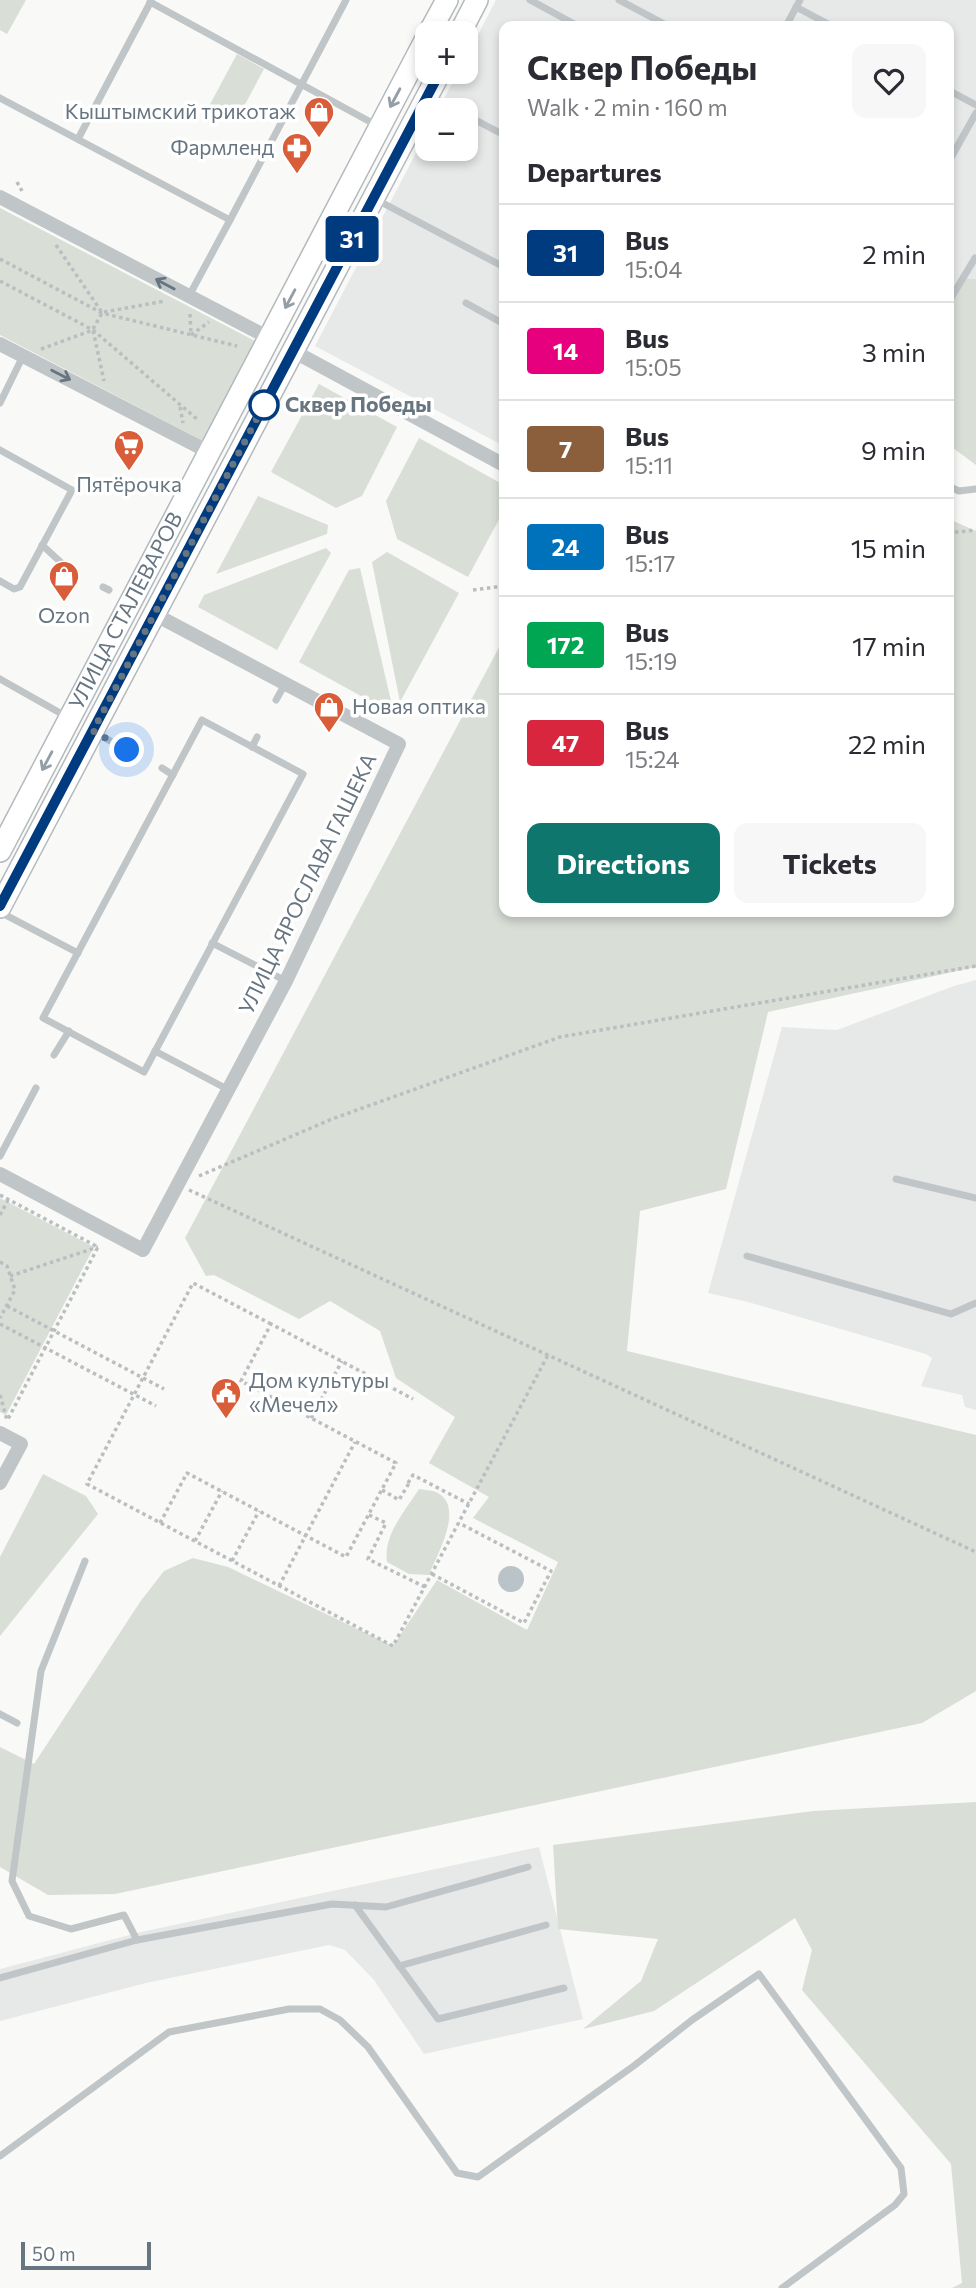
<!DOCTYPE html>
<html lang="en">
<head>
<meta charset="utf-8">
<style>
	:root { --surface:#fff; --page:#f7f7f7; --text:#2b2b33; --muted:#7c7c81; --line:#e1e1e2; --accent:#0f766e }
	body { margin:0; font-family:Commissioner,sans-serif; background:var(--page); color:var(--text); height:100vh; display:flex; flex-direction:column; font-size:26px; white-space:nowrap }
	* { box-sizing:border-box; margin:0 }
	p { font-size:23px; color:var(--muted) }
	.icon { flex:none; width:38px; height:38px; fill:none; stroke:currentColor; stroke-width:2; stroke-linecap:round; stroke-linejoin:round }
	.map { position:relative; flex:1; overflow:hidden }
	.panel { position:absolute; left:499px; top:21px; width:455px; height:896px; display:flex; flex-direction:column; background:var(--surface); border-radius:14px; box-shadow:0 4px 10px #0003 }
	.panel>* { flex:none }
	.badge { padding:0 14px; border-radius:5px; font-size:24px; line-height:46px }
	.buttons { position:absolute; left:415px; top:21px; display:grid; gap:14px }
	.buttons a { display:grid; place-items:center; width:63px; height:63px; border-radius:14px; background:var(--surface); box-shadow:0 4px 10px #0003; font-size:35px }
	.scale { position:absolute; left:21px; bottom:18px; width:130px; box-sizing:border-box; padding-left:7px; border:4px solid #667580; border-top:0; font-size:19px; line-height:24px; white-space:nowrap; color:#667580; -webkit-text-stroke:5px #fff; paint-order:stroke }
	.you { position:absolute; width:35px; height:35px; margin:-18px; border:5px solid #fff; border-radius:50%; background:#1a73e8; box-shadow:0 0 0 10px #1a73e833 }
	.map>.badge { position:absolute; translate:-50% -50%; box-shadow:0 0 0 4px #fff }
	h2 { padding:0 28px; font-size:26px; line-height:63px }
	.round { display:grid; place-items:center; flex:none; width:74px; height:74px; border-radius:14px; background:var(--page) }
	.summary { display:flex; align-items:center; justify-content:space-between; height:119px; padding:0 28px }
	h1 { font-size:33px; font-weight:700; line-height:52px }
	.cta { display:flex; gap:14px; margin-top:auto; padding:14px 28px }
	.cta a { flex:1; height:80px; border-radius:14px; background:var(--accent); color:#fff; font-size:28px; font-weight:700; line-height:80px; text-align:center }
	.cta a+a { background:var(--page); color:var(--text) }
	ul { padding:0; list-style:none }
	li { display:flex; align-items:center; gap:21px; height:98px; padding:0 28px; border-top:2px solid var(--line) }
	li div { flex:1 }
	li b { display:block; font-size:26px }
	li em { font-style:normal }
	li .badge { min-width:77px; font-weight:700; text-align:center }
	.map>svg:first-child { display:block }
	.built { fill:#e7e8e8 }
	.green { fill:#d9ded7 }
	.water { fill:#bac4c8 }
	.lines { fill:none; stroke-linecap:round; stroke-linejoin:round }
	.secondary-casing { stroke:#b3b9bd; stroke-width:24 }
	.path { stroke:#bbbec0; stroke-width:3.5; stroke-dasharray:3.5 3.5; stroke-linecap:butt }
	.service { stroke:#c0c5c8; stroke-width:7 }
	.minor { stroke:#c0c5c8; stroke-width:14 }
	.secondary { stroke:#fff; stroke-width:21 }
	.oneway { stroke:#949ea6 }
	.oneway2 { stroke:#667580 }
	.line-casing { stroke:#fff; stroke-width:16 }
	.line { stroke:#003b80; stroke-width:10 }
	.walk { stroke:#667580; stroke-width:7; stroke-dasharray:0 12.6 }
	.stop-dot { fill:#fff; stroke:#003b80; stroke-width:3.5 }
	.labels { text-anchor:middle; stroke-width:7; stroke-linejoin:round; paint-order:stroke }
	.poi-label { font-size:21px; fill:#667580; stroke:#fff; text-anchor:end }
	.stop-label { font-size:21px; font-weight:bold; fill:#667580; stroke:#fff; text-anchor:start }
	.street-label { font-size:21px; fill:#667580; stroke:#fff }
</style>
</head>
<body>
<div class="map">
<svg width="976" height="2288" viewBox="0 0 976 2288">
	<rect width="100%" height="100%" fill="#f9f9f7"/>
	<g class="built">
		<path d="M496 0H976V299L949 328 948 26H504V446L315 346 427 132V149H466V110H438L458 72H466V58Z"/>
		<path d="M976 980V1410L965 1407 962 1395 921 1386 932 1358 926 1354 748 1302 708 1293 782 1027 837 1030 954 986Z"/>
		<path d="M539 1847 583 2019 424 2054 374 1980 345 1950 329 1945 146 1983 0 2021V1969L141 1932Z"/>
	</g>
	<g class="green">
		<path d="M0 0H26L7 34 0 30Z"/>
		<path d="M237 54 264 69 235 123 208 108Z"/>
		<path d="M0 208 255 341 203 441 0 335Z"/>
		<path d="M958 279H976V465L949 445V303Z"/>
		<path d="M319 384 397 427 362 496 336 508 271 472Z"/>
		<path d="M419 438 504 485V510L468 577 397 539 386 501Z"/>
		<path d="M258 496 328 525 327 534 216 574Z"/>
		<path d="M949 519 976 531V967L768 1012 726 1189 640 1211 627 1351 976 1435V1691L922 1723 115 1894 48 1895 0 1867V1747L34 1764 140 1602 164 1571 193 1558 228 1567 393 1646 437 1580 527 1630 558 1562 473 1518 489 1497 429 1463 455 1417 396 1378 380 1331 330 1301 299 1319 214 1275 206 1276 185 1238 504 638V912H948Z"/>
		<path d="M326 548 331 553 277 650 198 607 204 595Z"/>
		<path d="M387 552 459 593 400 702 372 562Z"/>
		<path d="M360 568 394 714 299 662 349 570Z"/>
		<path d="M0 1198 94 1247 6 1415 0 1412Z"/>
		<path d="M43 1474 86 1496 98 1514 0 1636V1557Z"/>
		<path d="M419 1489C424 1490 431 1490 436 1492 466 1506 437 1554 429 1575L409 1574 387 1562C383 1535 405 1511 419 1489Z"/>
		<path d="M976 1802V2288H952L962 2283 951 2164 802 1990 812 1950 795 1918 654 2011 583 2029 641 1981 658 1939 558 1929 553 1845 813 1811Z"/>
	</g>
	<circle class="water" cx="511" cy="1579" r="13"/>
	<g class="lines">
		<g class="secondary-casing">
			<g id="secondary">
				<path d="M429 33 447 0"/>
				<path d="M460 33 477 0"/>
				<path id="s1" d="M0 851 427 37"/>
				<path d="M0 907 440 72"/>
			</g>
		</g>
		<g class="path">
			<path d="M17 182 22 191"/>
			<path d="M56 245 101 311"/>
			<path d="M0 259 102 313 237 346"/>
			<path d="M0 281 93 330 198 420"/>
			<path d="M104 312 165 301"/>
			<path d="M190 314 191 335"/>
			<path d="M93 329 102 313"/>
			<path d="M191 335 209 322"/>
			<path d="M41 349 93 330 104 381"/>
			<path d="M180 407 183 423"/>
			<path d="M948 533 976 530"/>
			<path d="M473 590 504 586"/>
			<path d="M199 1176 332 1119 560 1037 976 966"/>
			<path d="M189 1190 976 1552"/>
			<path d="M0 1195 98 1247 8 1419"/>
			<path d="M0 1215 8 1200"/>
			<path d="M0 1262 7 1266 15 1290 0 1318"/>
			<path d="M10 1276 98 1247"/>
			<path d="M7 1306 164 1389"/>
			<path d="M0 1324 156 1406"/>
			<path d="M271 1324 193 1283 87 1484 393 1646 548 1355"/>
			<path d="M0 1395 7 1420"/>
			<path d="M311 1418 342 1361"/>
			<path d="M408 1483 413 1475 469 1504"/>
			<path d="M382 1490 399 1500 409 1483"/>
			<path d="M369 1515 386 1523 368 1559 425 1587"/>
			<path d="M160 1523 187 1473 346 1557 396 1463 241 1381 271 1324 413 1399"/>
			<path d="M195 1541 222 1491"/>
			<path d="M232 1561 259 1511"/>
			<path d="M432 1574 524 1623 551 1571 459 1523"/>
			<path d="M279 1586 355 1442"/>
		</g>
		<g class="service">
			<path d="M530 0 578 26"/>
			<path d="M619 0 668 26"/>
			<path d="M150 2 376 125"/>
			<path d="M796 7 832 26"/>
			<path d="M786 26 800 0"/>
			<path d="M948 90 976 105"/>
			<path d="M431 97 457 110"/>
			<path d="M0 98 230 220 346 0"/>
			<path d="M466 115 504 135"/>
			<path d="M78 139 151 1"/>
			<path d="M948 163 976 113"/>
			<path d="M377 200 504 267"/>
			<path d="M189 296 230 220"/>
			<path d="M466 303 504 324"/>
			<path d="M948 303 975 258"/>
			<path d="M0 403 23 356"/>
			<path d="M0 450 72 490 20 587 14 589 0 581"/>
			<path d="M948 486 959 491 976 489"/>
			<path d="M42 545 66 567"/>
			<path d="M103 587 109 590"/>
			<path d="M0 679 69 718"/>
			<path d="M276 700 285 684"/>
			<path d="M202 720 303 774 144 1072 43 1018Z"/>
			<path d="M94 732 127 750"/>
			<path d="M252 747 257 737"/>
			<path d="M162 768 173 775"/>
			<path d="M0 912 78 953"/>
			<path d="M212 943 286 981"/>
			<path d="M155 1051 229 1090"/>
			<path d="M54 1055 69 1031"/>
			<path d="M0 1156 36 1088"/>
			<path d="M896 1179 976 1198"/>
			<path d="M747 1256 951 1314 976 1303"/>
			<path d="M85 1561 41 1671 12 1881 29 1916 71 1929 124 1915 137 1940"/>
			<path d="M0 1714 17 1723"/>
			<path d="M355 1905 438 2019 564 1988"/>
			<path d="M399 1966 546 1925"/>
			<path d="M0 1978 137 1940 332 1904 386 1907 528 1867"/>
			<path d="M0 2156 169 2032 289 2009H320L340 2020 368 2047 457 2173 478 2177 635 2065 692 2020 759 1974 901 2168 904 2194 895 2205 782 2288"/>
		</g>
		<g class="minor">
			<path d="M0 197 269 338"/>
			<path d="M0 344 209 452"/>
			<path d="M293 351 504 465"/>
			<path d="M0 1174 143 1250 286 981 399 744 154 614"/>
			<path d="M0 1433 21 1444 0 1483"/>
		</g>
		<use href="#secondary" class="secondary"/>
	</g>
	<defs><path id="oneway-shaft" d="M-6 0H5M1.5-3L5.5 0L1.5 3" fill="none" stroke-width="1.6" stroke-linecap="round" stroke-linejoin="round" transform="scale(1.75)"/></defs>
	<g class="oneway">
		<use href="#oneway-shaft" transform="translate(395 98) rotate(118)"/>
		<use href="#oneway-shaft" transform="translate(290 299) rotate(118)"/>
		<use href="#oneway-shaft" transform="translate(47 761) rotate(118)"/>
	</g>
	<g class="oneway2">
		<use href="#oneway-shaft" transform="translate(165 284) rotate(-152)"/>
		<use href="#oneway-shaft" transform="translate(61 375) rotate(27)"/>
	</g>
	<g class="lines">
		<g class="line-casing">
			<path id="line" d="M0 906 440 72"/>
		</g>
		<use href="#line" class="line"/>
		<path class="walk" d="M127 750 93 731 264 405"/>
	</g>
	<defs>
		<g id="shop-pin" transform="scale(1.575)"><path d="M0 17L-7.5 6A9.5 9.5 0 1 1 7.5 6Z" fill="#d95d38" stroke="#fff"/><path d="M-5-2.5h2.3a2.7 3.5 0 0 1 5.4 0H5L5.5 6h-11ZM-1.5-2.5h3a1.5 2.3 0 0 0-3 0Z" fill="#fff"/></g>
		<g id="pharmacy-pin" transform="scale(1.575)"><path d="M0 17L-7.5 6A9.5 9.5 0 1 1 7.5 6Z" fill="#d95d38" stroke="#fff"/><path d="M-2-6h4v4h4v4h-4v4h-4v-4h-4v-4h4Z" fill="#fff"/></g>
		<g id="supermarket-pin" transform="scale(1.575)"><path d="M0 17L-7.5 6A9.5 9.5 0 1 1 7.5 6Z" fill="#d95d38" stroke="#fff"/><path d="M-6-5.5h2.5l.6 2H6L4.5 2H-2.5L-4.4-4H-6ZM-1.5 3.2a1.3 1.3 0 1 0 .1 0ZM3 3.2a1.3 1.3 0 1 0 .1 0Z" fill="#fff"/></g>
		<g id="civic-pin" transform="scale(1.575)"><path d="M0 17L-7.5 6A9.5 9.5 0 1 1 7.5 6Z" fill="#d95d38" stroke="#fff"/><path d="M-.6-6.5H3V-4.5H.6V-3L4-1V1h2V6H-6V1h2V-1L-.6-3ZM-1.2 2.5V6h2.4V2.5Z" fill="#fff"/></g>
	</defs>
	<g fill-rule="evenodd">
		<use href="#shop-pin" x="319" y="112"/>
		<use href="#pharmacy-pin" x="297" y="148"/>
		<use href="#supermarket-pin" x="129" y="445"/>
		<use href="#shop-pin" x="64" y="576"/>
		<use href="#shop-pin" x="329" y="707"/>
		<use href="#civic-pin" x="226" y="1393"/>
	</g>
	<circle class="stop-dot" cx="264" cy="405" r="14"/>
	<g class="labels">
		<g class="poi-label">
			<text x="296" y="119">Кыштымский трикотаж</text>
			<text x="274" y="155">Фармленд</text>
			<text x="129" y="492" text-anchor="middle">Пятёрочка</text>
			<text x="64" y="623" text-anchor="middle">Ozon</text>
			<text x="352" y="714" text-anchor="start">Новая оптика</text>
			<text x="249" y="1388" text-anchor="start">Дом культуры<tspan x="249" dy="24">«Мечел»</tspan></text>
		</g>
		<g class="stop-label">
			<text x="285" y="412">Сквер Победы</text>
		</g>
		<g class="street-label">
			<text dy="7" stroke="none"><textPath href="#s1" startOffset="271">УЛИЦА СТАЛЕВАРОВ</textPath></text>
			<text transform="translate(308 884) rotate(-64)" y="7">УЛИЦА ЯРОСЛАВА ГАШЕКА</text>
		</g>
	</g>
</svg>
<div class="buttons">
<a>+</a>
<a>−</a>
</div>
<div class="scale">50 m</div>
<div class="you" style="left:127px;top:750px"></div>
<b class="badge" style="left:352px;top:239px;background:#003b80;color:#fff">31</b>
<section class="panel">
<div class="summary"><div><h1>Сквер Победы</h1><p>Walk · 2 min · 160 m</p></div><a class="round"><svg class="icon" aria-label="heart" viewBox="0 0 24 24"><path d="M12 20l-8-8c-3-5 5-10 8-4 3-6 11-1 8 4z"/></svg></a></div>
<h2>Departures</h2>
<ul>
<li><span class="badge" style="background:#003b80;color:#fff">31</span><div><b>Bus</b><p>15:04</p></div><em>2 min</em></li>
<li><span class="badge" style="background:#e6007e;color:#fff">14</span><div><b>Bus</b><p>15:05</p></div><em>3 min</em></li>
<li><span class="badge" style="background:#8b5e3c;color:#fff">7</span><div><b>Bus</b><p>15:11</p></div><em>9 min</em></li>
<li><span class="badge" style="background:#0072bc;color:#fff">24</span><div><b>Bus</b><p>15:17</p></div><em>15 min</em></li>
<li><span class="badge" style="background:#00a651;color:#fff">172</span><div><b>Bus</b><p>15:19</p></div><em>17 min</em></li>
<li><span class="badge" style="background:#d7263d;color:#fff">47</span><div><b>Bus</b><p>15:24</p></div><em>22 min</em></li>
</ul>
<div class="cta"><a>Directions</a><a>Tickets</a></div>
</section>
</div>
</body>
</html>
